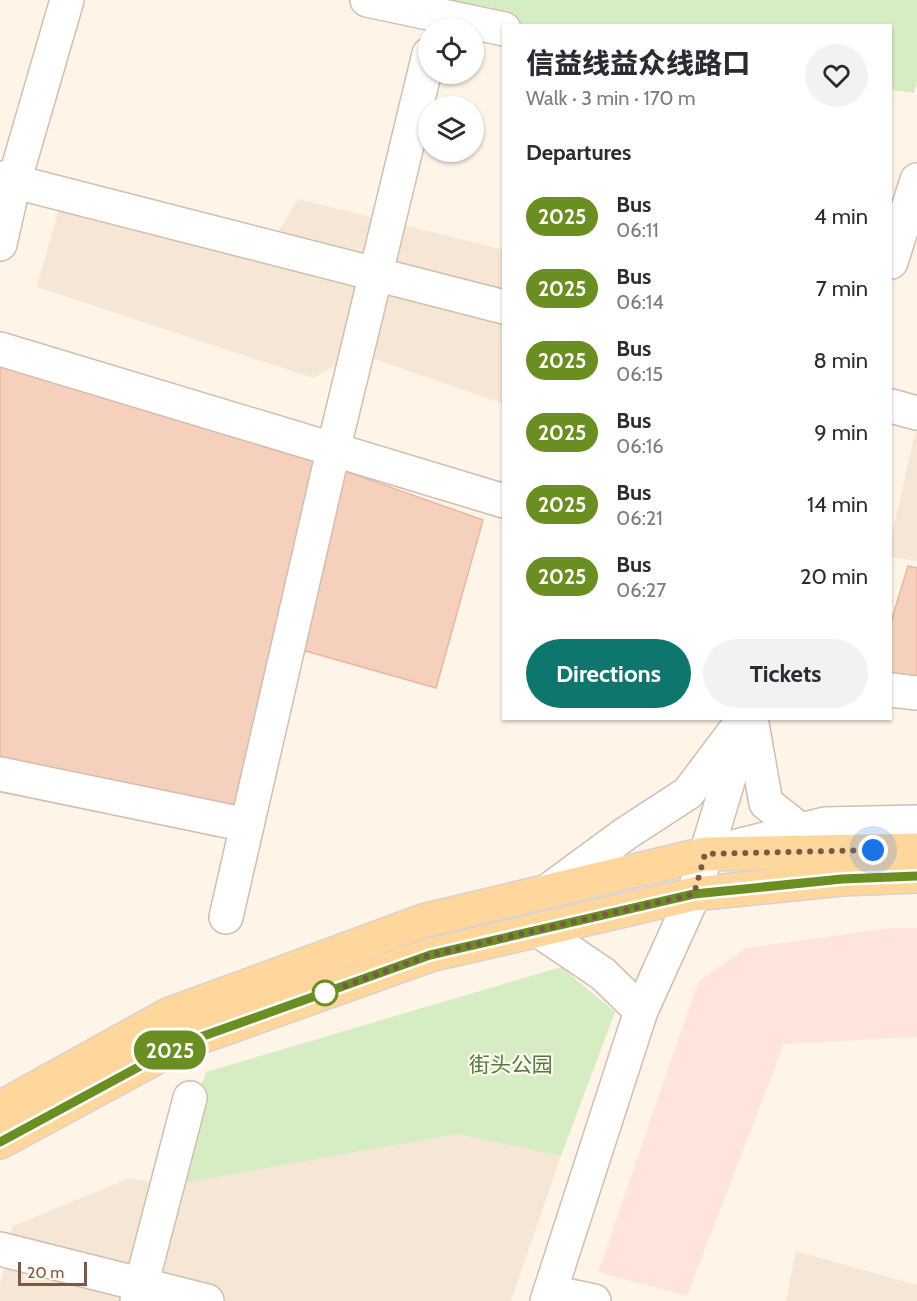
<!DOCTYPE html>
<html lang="en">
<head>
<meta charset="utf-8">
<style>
	:root { --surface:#fff; --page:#f2f2f3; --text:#2b2b33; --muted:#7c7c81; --accent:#0f766e }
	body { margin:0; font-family:Cabin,"Noto Sans SC",sans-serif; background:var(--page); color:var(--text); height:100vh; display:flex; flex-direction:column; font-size:22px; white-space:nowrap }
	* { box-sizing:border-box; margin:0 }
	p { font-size:20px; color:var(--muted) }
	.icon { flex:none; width:33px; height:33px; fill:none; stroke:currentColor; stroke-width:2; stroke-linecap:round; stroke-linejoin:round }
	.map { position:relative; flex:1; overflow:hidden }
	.panel { position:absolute; left:502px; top:24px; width:390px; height:696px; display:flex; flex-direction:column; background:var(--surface); border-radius:0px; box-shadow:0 2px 4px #0004 }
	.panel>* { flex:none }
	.badge { padding:0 12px; border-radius:20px; font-size:21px; line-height:39px }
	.controls { position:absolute; left:418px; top:18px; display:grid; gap:12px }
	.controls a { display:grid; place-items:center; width:66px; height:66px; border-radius:50%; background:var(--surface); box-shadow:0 2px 4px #0004; font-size:30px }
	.scale { position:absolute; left:18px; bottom:15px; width:69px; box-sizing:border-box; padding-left:6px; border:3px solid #7a5949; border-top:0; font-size:16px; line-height:21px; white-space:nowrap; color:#7a5949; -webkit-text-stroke:4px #fff8ef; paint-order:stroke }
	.you { position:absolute; width:30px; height:30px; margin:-15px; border:4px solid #fff; border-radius:50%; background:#1a73e8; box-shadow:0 0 0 9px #1a73e833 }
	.map>.badge { position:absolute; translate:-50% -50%; box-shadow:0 0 0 3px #fff }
	h2 { padding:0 24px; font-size:22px; line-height:54px }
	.round { display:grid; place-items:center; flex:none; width:63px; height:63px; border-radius:32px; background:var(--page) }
	.head { display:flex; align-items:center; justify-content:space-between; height:102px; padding:0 24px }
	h1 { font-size:28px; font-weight:800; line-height:45px }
	.primary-button { display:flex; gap:12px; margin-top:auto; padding:12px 24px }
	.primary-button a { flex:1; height:69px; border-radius:36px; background:var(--accent); color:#fff; font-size:24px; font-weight:800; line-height:69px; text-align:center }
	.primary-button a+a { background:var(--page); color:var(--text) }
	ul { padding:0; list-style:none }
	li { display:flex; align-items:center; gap:18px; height:72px; padding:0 24px }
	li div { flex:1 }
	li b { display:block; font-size:22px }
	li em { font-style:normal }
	li .badge { min-width:66px; font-weight:700; text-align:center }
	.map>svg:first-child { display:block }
	.residential { fill:#f6e6d5 }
	.commercial { fill:#fee4db }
	.green { fill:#d6edc4 }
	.building { fill:#f5d1bd; stroke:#e9b79d; stroke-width:1.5 }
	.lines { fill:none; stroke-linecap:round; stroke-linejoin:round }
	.minor-casing { stroke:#d3bdaf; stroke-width:36 }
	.major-casing { stroke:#dad1cc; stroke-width:36 }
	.minor { stroke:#fff; stroke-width:33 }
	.major { stroke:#ffd79d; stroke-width:33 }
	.line-casing { stroke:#fff; stroke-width:14 }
	.line { stroke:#6b8e23; stroke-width:9 }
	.walk { stroke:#7a5949; stroke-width:6; stroke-dasharray:0 10.8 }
	.stop-dot { fill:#fff; stroke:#6b8e23; stroke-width:3 }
	.labels { text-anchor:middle; stroke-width:4.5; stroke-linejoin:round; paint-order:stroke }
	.park-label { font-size:21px; fill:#527a3d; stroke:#fff8ef }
</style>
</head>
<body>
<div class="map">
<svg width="917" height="1301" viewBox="0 0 917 1301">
	<rect width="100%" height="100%" fill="#fef4e8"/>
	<g class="residential">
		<path d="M63 194 269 247 298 199 504 250V404L357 353 313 378 37 287Z"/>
		<path d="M917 425V561L891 557V539Z"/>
		<path d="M457 1134 561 1156 511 1301H0V1285L13 1226 130 1178 167 1186Z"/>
		<path d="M796 1251 917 1285V1301H786Z"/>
	</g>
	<path class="commercial" d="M891 928H917V1037L784 1044 687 1296 598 1272 698 982 746 948Z"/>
	<g class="green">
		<path d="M442 0H917V82L914 93 891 90V26H505Z"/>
		<path d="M561 967 615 1012 561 1156 457 1134 167 1186 206 1072Z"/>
	</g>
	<g class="building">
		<path d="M0 349 483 520 436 688 288 646 247 825 0 774Z"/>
		<path d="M908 566 917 568V682L891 678V622Z"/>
	</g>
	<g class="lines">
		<g class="minor-casing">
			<g id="minor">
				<path d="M367 0 504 29"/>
				<path d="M0 178 504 307"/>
				<path d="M0 244 14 182 67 0"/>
				<path d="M891 262 917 180"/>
				<path d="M0 349 504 501"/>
				<path d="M891 406 917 413"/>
				<path d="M891 690 917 693"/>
				<path d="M751 718 766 803 813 840"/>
				<path d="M0 774 247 825"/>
				<path d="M733 847 825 824 917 822"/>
				<path d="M549 890 625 834 688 793 734 732"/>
				<path d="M226 917 333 451 429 54"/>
				<path d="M538 930 603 974 641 1011"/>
				<path d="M0 1249 207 1301"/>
				<path d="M550 1292 594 1301"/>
				<path d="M137 1301 190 1098"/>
				<path d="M547 1301 641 1011 694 894 747 718"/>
			</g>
		</g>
		<g class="major-casing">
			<g id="major">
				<path d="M0 1108 168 1015 426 920 705 854 917 850"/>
				<path d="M0 1142 181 1044 430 955 694 894 842 879 917 876"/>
			</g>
		</g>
		<use href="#minor" class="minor"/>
		<use href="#major" class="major"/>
	</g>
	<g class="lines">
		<g class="line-casing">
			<path id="line" d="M0 1142 181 1044 430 955 694 894 842 879 917 876"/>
		</g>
		<use href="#line" class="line"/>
		<path class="walk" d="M325 993 430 955 694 894 705 854 873 850"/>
	</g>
	<circle class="stop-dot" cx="325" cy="993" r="12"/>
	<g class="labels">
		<g class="park-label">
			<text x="511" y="1072">街头公园</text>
		</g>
	</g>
</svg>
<div class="controls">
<a><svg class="icon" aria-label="locate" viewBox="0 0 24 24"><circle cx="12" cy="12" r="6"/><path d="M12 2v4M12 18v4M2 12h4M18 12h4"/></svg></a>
<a><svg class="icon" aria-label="layers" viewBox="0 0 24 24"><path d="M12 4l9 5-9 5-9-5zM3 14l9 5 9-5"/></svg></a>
</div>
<div class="scale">20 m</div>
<div class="you" style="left:873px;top:850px"></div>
<b class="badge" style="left:170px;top:1050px;background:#6b8e23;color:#fff">2025</b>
<section class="panel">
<div class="head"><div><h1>信益线益众线路口</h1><p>Walk · 3 min · 170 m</p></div><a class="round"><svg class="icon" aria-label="heart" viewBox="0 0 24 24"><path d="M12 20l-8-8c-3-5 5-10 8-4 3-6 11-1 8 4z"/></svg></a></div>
<h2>Departures</h2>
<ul>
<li><span class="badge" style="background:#6b8e23;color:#fff">2025</span><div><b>Bus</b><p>06:11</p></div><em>4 min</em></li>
<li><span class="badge" style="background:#6b8e23;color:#fff">2025</span><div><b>Bus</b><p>06:14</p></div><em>7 min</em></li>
<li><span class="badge" style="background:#6b8e23;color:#fff">2025</span><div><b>Bus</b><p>06:15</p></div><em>8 min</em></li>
<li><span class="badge" style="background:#6b8e23;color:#fff">2025</span><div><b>Bus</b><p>06:16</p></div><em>9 min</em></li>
<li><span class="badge" style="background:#6b8e23;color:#fff">2025</span><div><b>Bus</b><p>06:21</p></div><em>14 min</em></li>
<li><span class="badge" style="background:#6b8e23;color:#fff">2025</span><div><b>Bus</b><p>06:27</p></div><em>20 min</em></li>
</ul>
<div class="primary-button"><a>Directions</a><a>Tickets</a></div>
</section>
</div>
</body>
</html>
